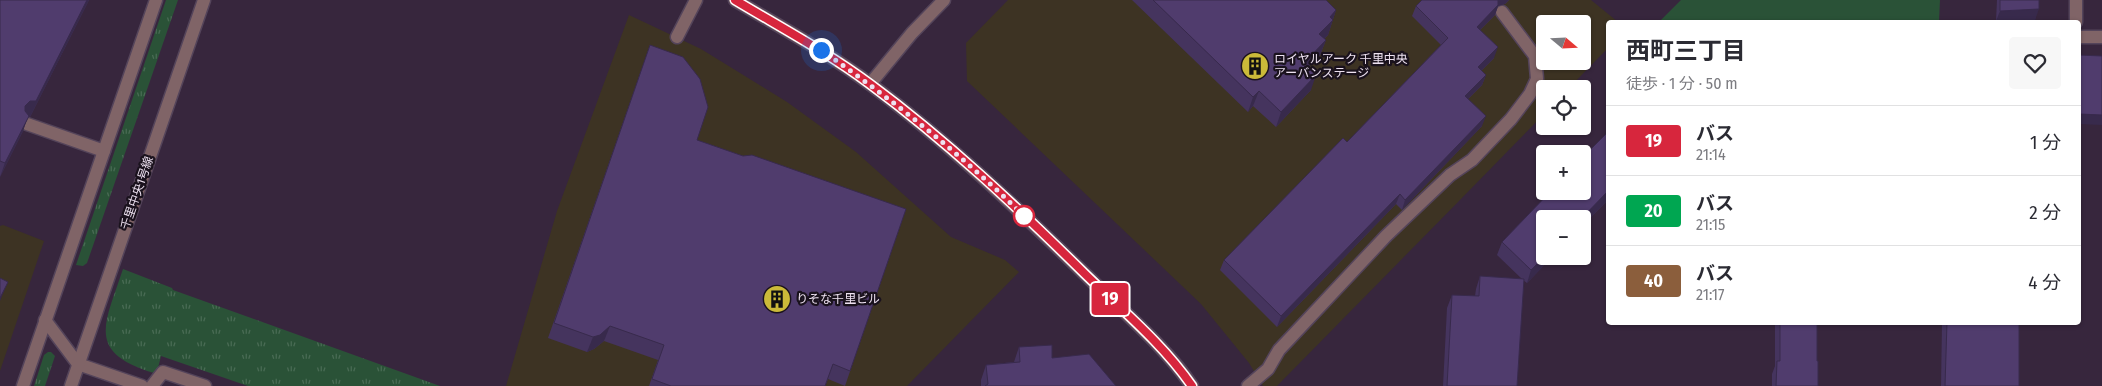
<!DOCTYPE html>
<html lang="ja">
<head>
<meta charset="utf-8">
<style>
	:root { --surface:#fff; --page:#f7f7f7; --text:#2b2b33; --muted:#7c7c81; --line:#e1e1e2 }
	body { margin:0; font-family:"Fira Sans Condensed","Noto Sans JP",sans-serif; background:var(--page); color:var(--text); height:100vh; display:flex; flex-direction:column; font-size:19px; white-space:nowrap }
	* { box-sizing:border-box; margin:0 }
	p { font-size:16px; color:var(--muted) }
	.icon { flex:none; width:28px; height:28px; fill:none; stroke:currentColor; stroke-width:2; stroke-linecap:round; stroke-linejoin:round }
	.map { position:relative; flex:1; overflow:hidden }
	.drawer { position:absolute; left:1606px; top:20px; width:475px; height:305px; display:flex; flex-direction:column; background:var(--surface); border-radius:5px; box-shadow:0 1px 4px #0004 }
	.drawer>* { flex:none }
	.badge { padding:0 10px; border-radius:4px; font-size:18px; line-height:32px }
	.needle { width:32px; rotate:109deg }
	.fabs { position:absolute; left:1536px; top:15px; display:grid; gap:10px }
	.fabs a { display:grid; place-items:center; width:55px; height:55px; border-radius:5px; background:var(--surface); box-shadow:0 1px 4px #0004; font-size:25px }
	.you { position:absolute; width:25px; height:25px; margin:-12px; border:4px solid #fff; border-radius:50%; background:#1a73e8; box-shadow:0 0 0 8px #1a73e833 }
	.map>.badge { position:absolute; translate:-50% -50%; box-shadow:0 0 0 2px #fff }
	.round { display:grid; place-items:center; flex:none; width:52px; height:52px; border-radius:5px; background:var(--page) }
	.headline { display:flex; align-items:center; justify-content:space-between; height:85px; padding:0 20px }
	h1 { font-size:24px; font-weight:700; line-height:38px }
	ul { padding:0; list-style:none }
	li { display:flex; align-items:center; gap:15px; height:70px; padding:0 20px; border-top:1px solid var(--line) }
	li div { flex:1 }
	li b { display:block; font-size:19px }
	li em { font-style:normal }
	li .badge { min-width:55px; font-weight:700; text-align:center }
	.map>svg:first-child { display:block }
	.commercial { fill:#3d3323; fill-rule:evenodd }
	.grass { fill:url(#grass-tufts) }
	.park { fill:#2a5237 }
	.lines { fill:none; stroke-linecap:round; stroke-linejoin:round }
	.service-casing { stroke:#54445a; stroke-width:15 }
	.minor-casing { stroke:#54445a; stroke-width:15 }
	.tertiary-casing { stroke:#54445a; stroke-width:15 }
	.service { stroke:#806467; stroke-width:12 }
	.minor { stroke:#806467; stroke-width:12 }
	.tertiary { stroke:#806467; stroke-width:12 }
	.wall { fill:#45345e }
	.shaded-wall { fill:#382a4c }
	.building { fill:#503c6d; stroke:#382a4c }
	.line-casing { stroke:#fff; stroke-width:11 }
	.line { stroke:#d7263d; stroke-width:8 }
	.walk { stroke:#ede1f0; stroke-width:5; stroke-dasharray:0 9 }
	.stop-dot { fill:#fff; stroke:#d7263d; stroke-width:2.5 }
	.labels { text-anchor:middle; stroke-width:4.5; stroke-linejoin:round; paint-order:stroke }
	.poi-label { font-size:12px; fill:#ede1f0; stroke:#1a121d; text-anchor:start }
	.street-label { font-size:12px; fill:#ede1f0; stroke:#1a121d }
</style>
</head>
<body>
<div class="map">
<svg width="2102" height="386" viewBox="0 0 2102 386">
	<defs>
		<pattern id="grass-tufts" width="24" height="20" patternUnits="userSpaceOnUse" patternTransform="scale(1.25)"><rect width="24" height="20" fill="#2a5237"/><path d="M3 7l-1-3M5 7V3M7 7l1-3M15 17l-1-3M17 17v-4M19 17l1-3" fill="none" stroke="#496b54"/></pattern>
	</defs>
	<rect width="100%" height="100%" fill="#37263d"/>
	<g class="commercial">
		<path d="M1008 0H1591L1618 22H1609V47L1568 89H1545V113L1458 202 1277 386H1263L1249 363 1201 304 967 81 966 43ZM1545 24H1582V61H1545Z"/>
		<path d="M629 15 701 49 787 102 856 152 951 237 1005 260 1019 272 907 386H506L557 211Z"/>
		<path d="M3 225 44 241 0 371V226Z"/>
	</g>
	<g class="grass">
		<path d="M166 0H178L87 263 83 266 76 265Z"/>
		<path d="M123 269 172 288 173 290 440 386H248L161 356 158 368 154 373C85 352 105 324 123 269Z"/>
		<path d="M48 352H51L55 356 45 386H34L44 355Z"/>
	</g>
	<path class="park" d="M1681 0H1940L1939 22H1659Z"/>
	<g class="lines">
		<g class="service-casing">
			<g id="service">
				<path d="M677 37 696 0"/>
				<path d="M27 124 104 151"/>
				<path d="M152 386 163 372 205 386"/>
				<path d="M1248 386 1268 369 1279 350 1386 236 1450 175 1472 160 1511 119 1530 94 1537 79 1535 56 1502 12"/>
			</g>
		</g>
		<g class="minor-casing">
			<g id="minor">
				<path d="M2076 22V0"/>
				<path d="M2079 37H2102"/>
				<path d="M45 320 78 364 142 386"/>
			</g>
		</g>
		<g class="tertiary-casing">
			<g id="tertiary">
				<path d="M735 0C780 27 827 52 870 84 948 142 1018 209 1088 277 1123 312 1164 345 1192 386"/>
				<path d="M870 84 912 33 944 0"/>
				<path d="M23 386 156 0"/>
				<path d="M71 386 204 0"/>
			</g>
		</g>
		<use href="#service" class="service"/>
		<use href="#minor" class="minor"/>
		<use href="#tertiary" class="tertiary"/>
	</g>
	<g class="wall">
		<path d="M0 0H89L30 117 28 116 23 131 0 177Z"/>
		<path d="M1132 0H1326L1336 10 1328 35 1324 39 1326 40 1320 55 1308 67 1311 90 1276 127 1253 106 1248 112Z"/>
		<path d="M1422 0H1509L1505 4 1498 6 1495 15 1480 30 1494 58 1481 71 1486 75 1482 85 1468 99 1482 126 1402 210 1396 204 1277 327 1220 270 1224 260 1347 142 1441 45 1412 16 1416 6Z"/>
		<path d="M1997 0H2039L2035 20 1996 21Z"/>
		<path d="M650 45 697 140 743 156 906 209 845 386 828 379 825 386H649L658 360 604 341 594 349 587 352 548 338Z"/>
		<path d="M1609 131V199L1582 226V219L1545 256H1553L1527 283 1523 280 1517 386H1443L1447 308 1452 295 1475 296 1476 289 1480 276 1522 279 1497 255 1502 242Z"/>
		<path d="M1775 322H1817V361L1818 386H1772V374L1775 366Z"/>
		<path d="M1942 322H2019V386H1941Z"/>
		<path d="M1019 347 1052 358 1116 386H981V380L986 365 1014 362Z"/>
	</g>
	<g class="shaded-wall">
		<path d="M87 0H89L30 117 28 116 23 131 0 177 25 106Z"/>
		<path d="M1498 0H1509L1505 4 1498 6 1495 15 1473 37 1477 27Z"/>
		<path d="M2039 9 2035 20 1996 21 2000 11Z"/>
		<path d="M1336 10 1328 35 1314 49 1319 34 1330 17Z"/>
		<path d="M1326 40 1320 55 1298 78 1304 63Z"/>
		<path d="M1498 47 1494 58 1474 78 1478 67Z"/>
		<path d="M1316 75 1311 90 1276 127 1281 112Z"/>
		<path d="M1486 75 1482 85 1461 106 1465 96Z"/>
		<path d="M1259 91 1253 106 1248 112 1253 97Z"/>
		<path d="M2079 114 2102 115V125L2079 124Z"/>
		<path d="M1486 116 1482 126 1402 210 1405 200Z"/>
		<path d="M1609 190V199L1582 226V219H1581Z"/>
		<path d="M1400 194 1396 204 1277 327 1281 316Z"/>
		<path d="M1545 256H1553L1527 283 1531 270Z"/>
		<path d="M8 282 2 296 0 301V298Z"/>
		<path d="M610 326 604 341 594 349 587 352 593 337Z"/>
	</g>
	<g class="building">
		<path d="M0 0H87L36 101H30L25 106V111L29 116 5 163 0 161Z"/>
		<path d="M1153 0H1326L1336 10 1330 17 1333 20 1319 34 1326 40 1304 63 1316 75 1281 112 1259 91 1253 97Z"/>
		<path d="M1422 0H1498V5L1477 27 1498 47 1478 67 1486 75 1465 96 1486 116 1405 200 1400 194 1281 316 1224 260 1343 138 1347 142 1448 38 1416 6Z"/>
		<path d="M2000 0H2039V9L2000 11Z"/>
		<path d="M650 45 683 57 700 79 708 107 697 140 743 156 752 155 906 209 850 371 833 364 825 386H671L652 379 664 345 610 326 600 335 593 337 554 323Z"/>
		<path d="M2079 55 2102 56V115L2079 114Z"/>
		<path d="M1609 131V190L1581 219H1545V256L1531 270 1502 242 1551 191H1582V158Z"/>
		<path d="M1480 276 1524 279 1517 386H1447L1452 295 1479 296Z"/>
		<path d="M0 278 8 282 0 298Z"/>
		<path d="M1780 322H1817V361H1818V386H1776L1777 361H1780Z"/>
		<path d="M1947 322H2019V386H1945Z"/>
		<path d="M1052 345V358L1089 354 1116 386H985L988 384 986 365 1020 362 1019 347Z"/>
	</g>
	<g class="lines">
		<g class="line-casing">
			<path id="line" d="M735 0C780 27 827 52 870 84 947 141 1017 207 1085 274 1122 310 1163 344 1192 386"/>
		</g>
		<use href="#line" class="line"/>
		<path class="walk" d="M821 50C893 100 962 155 1024 216"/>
	</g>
	<defs>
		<g id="building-disc" transform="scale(1.4375)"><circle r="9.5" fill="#cbba39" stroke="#1a121d"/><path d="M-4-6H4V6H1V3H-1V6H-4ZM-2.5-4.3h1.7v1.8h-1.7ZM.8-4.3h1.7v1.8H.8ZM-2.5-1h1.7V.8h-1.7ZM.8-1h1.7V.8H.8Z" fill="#111"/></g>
	</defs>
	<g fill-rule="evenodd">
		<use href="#building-disc" x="1255" y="66"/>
		<use href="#building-disc" x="777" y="299"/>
	</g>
	<circle class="stop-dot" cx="1024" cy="216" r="10"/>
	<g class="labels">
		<g class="poi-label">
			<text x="1274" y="63">ロイヤルアーク 千里中央<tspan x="1274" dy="14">アーバンステージ</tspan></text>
			<text x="796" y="303">りそな千里ビル</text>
		</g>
		<g class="street-label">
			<text transform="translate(137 193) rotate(-71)" y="4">千里中央1号線</text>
		</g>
	</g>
</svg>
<div class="fabs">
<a><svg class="needle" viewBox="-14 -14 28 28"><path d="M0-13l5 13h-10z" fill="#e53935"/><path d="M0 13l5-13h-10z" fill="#7c7c81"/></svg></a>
<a><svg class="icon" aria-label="locate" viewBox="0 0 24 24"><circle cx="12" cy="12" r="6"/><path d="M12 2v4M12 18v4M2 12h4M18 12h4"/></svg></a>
<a>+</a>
<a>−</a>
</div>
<div class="you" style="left:821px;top:50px"></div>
<b class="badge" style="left:1110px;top:299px;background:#d7263d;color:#fff">19</b>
<section class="drawer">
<div class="headline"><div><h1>西町三丁目</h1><p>徒歩 · 1 分 · 50 m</p></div><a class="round"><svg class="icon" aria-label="heart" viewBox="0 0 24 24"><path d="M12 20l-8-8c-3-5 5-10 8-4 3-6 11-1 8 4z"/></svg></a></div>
<ul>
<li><span class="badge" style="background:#d7263d;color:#fff">19</span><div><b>バス</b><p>21:14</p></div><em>1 分</em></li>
<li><span class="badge" style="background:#00a651;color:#fff">20</span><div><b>バス</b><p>21:15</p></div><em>2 分</em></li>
<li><span class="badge" style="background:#8b5e3c;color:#fff">40</span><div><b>バス</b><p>21:17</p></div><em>4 分</em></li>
</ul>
</section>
</div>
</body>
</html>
